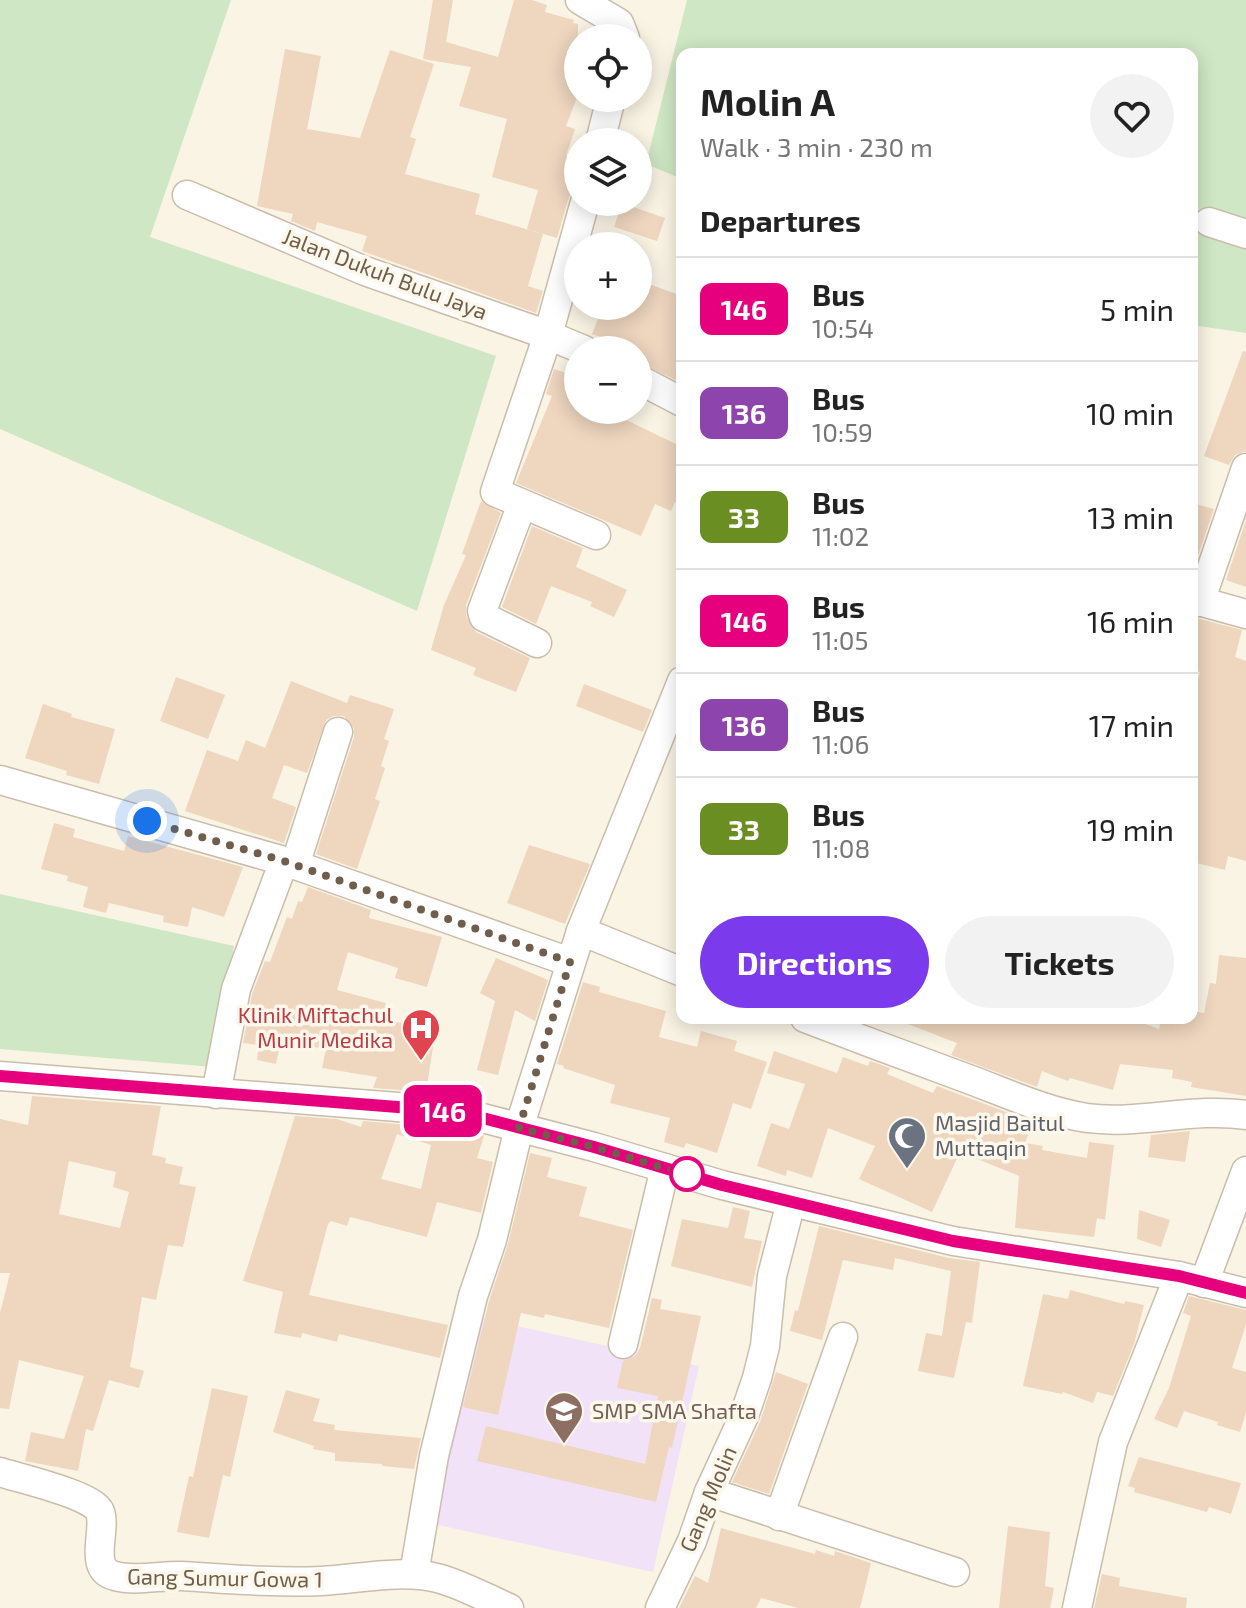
<!DOCTYPE html>
<html lang="en">
<head>
<meta charset="utf-8">
<style>
	:root { --surface:#fff; --page:#f2f2f2; --text:#222; --muted:#767676; --line:#e0e0e0; --accent:#7c3aed }
	body { margin:0; font-family:"Exo 2",sans-serif; background:var(--page); color:var(--text); height:100vh; display:flex; flex-direction:column; font-size:30px; white-space:nowrap }
	* { box-sizing:border-box; margin:0 }
	p { font-size:26px; color:var(--muted) }
	.icon { flex:none; width:44px; height:44px; fill:none; stroke:currentColor; stroke-width:2; stroke-linecap:round; stroke-linejoin:round }
	.map { position:relative; flex:1; overflow:hidden }
	.panel { position:absolute; left:676px; top:48px; width:522px; height:976px; display:flex; flex-direction:column; background:var(--surface); border-radius:16px; box-shadow:0 4px 20px #0003 }
	.panel>* { flex:none }
	.badge { padding:0 16px; border-radius:12px; font-size:28px; line-height:52px }
	.buttons { position:absolute; left:564px; top:24px; display:grid; gap:16px }
	.buttons a { display:grid; place-items:center; width:88px; height:88px; border-radius:50%; background:var(--surface); box-shadow:0 4px 20px #0003; font-size:40px }
	.you { position:absolute; width:40px; height:40px; margin:-20px; border:6px solid #fff; border-radius:50%; background:#1a73e8; box-shadow:0 0 0 12px #1a73e833 }
	.map>.badge { position:absolute; translate:-50% -50%; box-shadow:0 0 0 4px #fff }
	h2 { padding:0 24px; font-size:30px; line-height:72px }
	.round { display:grid; place-items:center; flex:none; width:84px; height:84px; border-radius:42px; background:var(--page) }
	.headline { display:flex; align-items:center; justify-content:space-between; height:136px; padding:0 24px }
	h1 { font-size:38px; font-weight:700; line-height:60px }
	.action { display:flex; gap:16px; margin-top:auto; padding:16px 24px }
	.action a { flex:1; height:92px; border-radius:48px; background:var(--accent); color:#fff; font-size:32px; font-weight:700; line-height:92px; text-align:center }
	.action a+a { background:var(--page); color:var(--text) }
	ul { padding:0; list-style:none }
	li { display:flex; align-items:center; gap:24px; height:104px; padding:0 24px; border-top:2px solid var(--line) }
	li div { flex:1 }
	li b { display:block; font-size:30px }
	li em { font-style:normal }
	li .badge { min-width:88px; font-weight:700; text-align:center }
	.map>svg:first-child { display:block }
	.education { fill:#f1e2f7 }
	.green { fill:#cfe7c5 }
	.building { fill:#eed6bf; fill-rule:evenodd }
	.lines { fill:none; stroke-linecap:round; stroke-linejoin:round }
	.minor-casing { stroke:#cbbdac; stroke-width:31 }
	.minor { stroke:#fff; stroke-width:28 }
	.line-casing { stroke:#fff; stroke-width:18 }
	.line { stroke:#e6007e; stroke-width:12 }
	.walk { stroke:#715d4c; stroke-width:8; stroke-dasharray:0 14.4 }
	.stop-dot { fill:#fff; stroke:#e6007e; stroke-width:4 }
	.labels { text-anchor:middle; stroke-width:7; stroke-linejoin:round; paint-order:stroke }
	.street-label { font-size:22px; fill:#715d4c; stroke:#fdf8eb }
	.health-label { font-size:22px; fill:#be3a42; stroke:#fdf8eb; text-anchor:end }
	.worship-label { font-size:22px; fill:#5b616d; stroke:#fdf8eb; text-anchor:start }
	.education-label { font-size:22px; fill:#785e54; stroke:#fdf8eb; text-anchor:start }
</style>
</head>
<body>
<div class="map">
<svg width="1246" height="1608" viewBox="0 0 1246 1608">
	<rect width="100%" height="100%" fill="#faf4e5"/>
	<path class="education" d="M475 1317 699 1366 653 1572 429 1523Z"/>
	<g class="green">
		<path d="M0 0H231L150 237 496 356 417 611 0 429Z"/>
		<path d="M687 0H1246V333L1192 325V54H682V179L646 164Z"/>
		<path d="M0 894 234 946 213 1067 0 1049Z"/>
	</g>
	<g class="building">
		<path d="M433 0H453L446 42 498 57 514 0H532L547 5 545 12 574 20 573 23 578 24V95L566 126 575 129 566 156 577 159 571 180 578 181V187L569 197 557 238 527 229 538 190 492 177 507 119 459 106 471 67 423 59Z"/>
		<path d="M285 49 321 56 307 129 360 138 390 50 434 64 410 137 416 139 405 174 480 194 475 214 543 234 528 286 543 291 536 313 362 251 367 236 317 222 315 231 291 221 293 214 257 206Z"/>
		<path d="M622 203 665 218 657 241 614 227Z"/>
		<path d="M638 280 682 296V383L638 362V350H611L614 342 592 334 603 306H638Z"/>
		<path d="M1243 351 1246 352V451L1235 455 1229 465 1204 456Z"/>
		<path d="M554 369 578 377V410H622L620 417 682 447V505L675 502 671 511 655 504 641 536 516 483 552 396 546 394Z"/>
		<path d="M481 501 501 513 466 605V616L476 632 530 658 516 692 473 675 476 668 431 650 444 605 466 555 462 554Z"/>
		<path d="M1192 503 1214 509 1193 570 1192 569Z"/>
		<path d="M1246 520V587L1226 580Z"/>
		<path d="M532 526 583 548 576 567 627 590 614 617 590 606 592 602 551 586 536 624 502 607Z"/>
		<path d="M1192 617 1242 630 1235 657 1246 661V861L1228 856 1225 870 1192 862V703L1200 672 1192 670Z"/>
		<path d="M176 677 225 695 208 739 160 721Z"/>
		<path d="M291 681 347 703 350 695 394 709 384 739 389 741 381 766 385 768 375 799 380 801 357 869 316 854 354 737V728L344 716H334L326 720 307 773 284 765 272 798 296 807 284 843 185 811 207 750 238 761 246 740 265 748Z"/>
		<path d="M584 684 652 710 643 732 576 706Z"/>
		<path d="M43 704 72 714 71 717 115 729 99 784 66 775 67 771 25 758Z"/>
		<path d="M54 823 75 829 73 837 124 851 128 836 243 867 224 917 192 907 188 927 163 922 164 916 109 903 106 913 83 907 88 887 67 881 68 876 41 869Z"/>
		<path d="M529 845 590 864 565 924 507 903Z"/>
		<path d="M308 887 371 910 369 918 442 937 427 987 395 978 398 968 348 952 337 990 386 1003 382 1020 436 1028 426 1092 373 1088 377 1077 322 1068 326 1049 281 1041 276 1064 257 1060 259 1045 243 1043 252 994 265 961 270 962 287 917 292 919 298 901 302 902Z"/>
		<path d="M1219 955 1246 958V1096L1191 1087 1192 1082 1172 1078 1173 1070 1120 1064 1113 1090 1070 1078 1068 1081 1042 1071 1037 1087 951 1055 957 1043 895 1019 1129 1018 1159 1029 1161 1018H1192V1011L1204 1013 1210 983 1216 984Z"/>
		<path d="M496 958 548 980 535 1021 515 1010 498 1075 477 1070 495 1001 480 993Z"/>
		<path d="M583 982 600 987 599 992 666 1011 659 1037 697 1047 701 1031 737 1041 734 1051 767 1062 751 1109 733 1103 717 1153 686 1143 684 1148 664 1142 670 1118 610 1103 615 1085 563 1068 564 1066 557 1064Z"/>
		<path d="M774 1051 837 1073 843 1057 868 1066 870 1061 890 1068 887 1074 933 1093 937 1086 1033 1122 1025 1143 1043 1146 1042 1150 1087 1158 1089 1142 1114 1145 1105 1220 1097 1218 1094 1237 1015 1228 1019 1176 960 1152 932 1212 859 1179 875 1146 828 1128 812 1178 787 1170 786 1176 757 1166 771 1123 789 1129 805 1084 767 1073Z"/>
		<path d="M32 1096 161 1106 152 1155 166 1158 165 1163 183 1167 179 1184 196 1187 183 1247 168 1245 156 1300 142 1297 130 1367 144 1371 139 1388 109 1380 93 1431 86 1429 78 1471 25 1461 31 1432 64 1439 84 1376 19 1360 9 1409 0 1408V1313L10 1273H0V1119L28 1125ZM69 1161 116 1172 113 1187 129 1192 120 1228 59 1214Z"/>
		<path d="M295 1116 337 1119 361 1127 363 1121 434 1127 484 1136 477 1158 493 1162 481 1213 437 1202 427 1237 350 1217 347 1226 331 1221 328 1224 309 1295 448 1325 440 1358 339 1334 337 1342 302 1333 301 1338 274 1333 283 1292 243 1281ZM397 1134 431 1145 421 1189 381 1179Z"/>
		<path d="M1190 1131 1185 1162 1148 1157 1151 1135Z"/>
		<path d="M530 1153 552 1158 547 1177 587 1187 579 1216 633 1230 609 1328 545 1314 544 1318 521 1313 498 1415 463 1407 489 1301 508 1244Z"/>
		<path d="M733 1207 750 1211 744 1238 762 1241 752 1287 671 1266 682 1219 728 1228Z"/>
		<path d="M1139 1210 1170 1220 1161 1247 1137 1239Z"/>
		<path d="M819 1226 949 1258 980 1262 972 1323 966 1322 954 1378 918 1371 926 1333 942 1336 951 1271 895 1258 893 1270 843 1260 822 1340 790 1331 795 1310 798 1311Z"/>
		<path d="M1070 1290 1124 1304 1125 1301 1144 1305 1134 1344 1113 1396 1097 1392 1093 1403 1063 1392 1062 1394 1023 1386 1043 1294 1068 1299Z"/>
		<path d="M1189 1296 1246 1310V1324L1232 1368 1246 1372V1412L1240 1432 1217 1425 1218 1422 1184 1411 1177 1428 1154 1419 1169 1388 1191 1316 1183 1313Z"/>
		<path d="M652 1298 662 1300 660 1309 701 1316 672 1448 669 1447 656 1502 477 1461 486 1426 645 1464 658 1396 617 1388 623 1361 635 1356 640 1348Z"/>
		<path d="M776 1372 808 1384 769 1494 732 1482 760 1422Z"/>
		<path d="M212 1388 248 1396 230 1477 223 1475 209 1538 177 1532 189 1476 193 1477Z"/>
		<path d="M286 1390 320 1399 313 1421 335 1425 334 1430 421 1438 414 1469 382 1466V1464L335 1461V1453L313 1449 314 1446 273 1432Z"/>
		<path d="M1139 1457 1241 1483 1231 1514 1209 1507 1207 1512 1134 1492 1135 1488 1128 1486Z"/>
		<path d="M1008 1526 1050 1532 1045 1586 1054 1588 1050 1608H999Z"/>
		<path d="M721 1528 815 1554 816 1550 834 1556 835 1551 871 1563 860 1608H798L761 1598 756 1608H679L695 1576 708 1583Z"/>
		<path d="M1102 1574 1120 1578 1119 1586 1187 1598 1186 1608H1094Z"/>
	</g>
	<g class="lines">
		<g class="minor-casing">
			<g id="minor">
				<path d="M580 0 619 23 625 38"/>
				<path d="M600 142 611 98"/>
				<path d="M187 195 365 271 548 335 584 350"/>
				<path d="M585 202 548 335 495 492 596 535"/>
				<path d="M1209 222 1246 234"/>
				<path d="M638 379 682 402"/>
				<path d="M522 504 482 611 484 617 537 643"/>
				<path d="M1192 599 1246 614"/>
				<path d="M1200 602 1246 468"/>
				<path d="M0 780 284 861 570 962"/>
				<path d="M295 865 338 732"/>
				<path d="M581 931 682 972"/>
				<path d="M805 1018C860 1039 916 1060 971 1080 1008 1094 1048 1112 1087 1118 1140 1125 1193 1107 1246 1115"/>
				<path d="M0 1076 436 1110 475 1116 594 1147 722 1185 953 1241 1179 1276 1246 1293"/>
				<path d="M216 1094 236 989 284 861"/>
				<path d="M1204 1283 1246 1171"/>
				<path d="M623 1344 665 1168"/>
				<path d="M0 1472C18 1478 94 1495 100 1512 107 1531 87 1569 115 1576 136 1582 161 1575 182 1576 228 1579 275 1583 322 1581 359 1579 400 1569 437 1578 461 1584 486 1598 509 1608"/>
				<path d="M709 1492 955 1572"/>
				<path d="M779 1516 843 1337"/>
				<path d="M414 1574 434 1456 473 1296 492 1240 519 1128 581 931 682 681"/>
				<path d="M660 1608 692 1541 709 1492 744 1416 757 1378 765 1346 772 1276 791 1202"/>
				<path d="M1077 1608 1113 1442 1179 1276"/>
			</g>
		</g>
		<use href="#minor" class="minor"/>
	</g>
	<g class="lines">
		<g class="line-casing">
			<path id="line" d="M0 1076 436 1110 475 1116 594 1147 722 1185 953 1241 1179 1276 1246 1293"/>
		</g>
		<use href="#line" class="line"/>
		<path class="walk" d="M147 821 284 861 570 962 519 1128 594 1147 694 1177 687 1174"/>
	</g>
	<defs>
		<g id="hospital-pin" transform="scale(2)"><path d="M0 17L-7.5 6A9.5 9.5 0 1 1 7.5 6Z" fill="#e0444e" stroke="#fdf8eb"/><path d="M-5-5h3v3.5h4V-5h3V5h-3V1.5h-4V5h-3Z" fill="#fff"/></g>
		<g id="mosque-pin" transform="scale(2)"><path d="M0 17L-7.5 6A9.5 9.5 0 1 1 7.5 6Z" fill="#6b7280" stroke="#fdf8eb"/><path d="M3.5-4.9A6 6 0 1 0 3.5 4.9A5 5 0 1 1 3.5-4.9Z" fill="#fff"/></g>
		<g id="school-pin" transform="scale(2)"><path d="M0 17L-7.5 6A9.5 9.5 0 1 1 7.5 6Z" fill="#8d6e63" stroke="#fdf8eb"/><path d="M0-5L7-2L0 1L-7-2ZM-4 1L0 2.5L4 1V4Q0 6-4 4Z" fill="#fff"/></g>
	</defs>
	<g fill-rule="evenodd">
		<use href="#hospital-pin" x="421" y="1028"/>
		<use href="#mosque-pin" x="907" y="1136"/>
		<use href="#school-pin" x="564" y="1411"/>
	</g>
	<circle class="stop-dot" cx="687" cy="1174" r="16"/>
	<g class="labels">
		<g class="street-label">
			<text transform="translate(385 274) rotate(21)" y="8">Jalan Dukuh Bulu Jaya</text>
			<text transform="translate(708 1499) rotate(-67)" y="8">Gang Molin</text>
			<text transform="translate(225 1578) rotate(1)" y="8">Gang Sumur Gowa 1</text>
		</g>
		<g class="health-label">
			<text x="393" y="1023">Klinik Miftachul<tspan x="393" dy="25">Munir Medika</tspan></text>
		</g>
		<g class="worship-label">
			<text x="935" y="1131">Masjid Baitul<tspan x="935" dy="25">Muttaqin</tspan></text>
		</g>
		<g class="education-label">
			<text x="592" y="1419">SMP SMA Shafta</text>
		</g>
	</g>
</svg>
<div class="buttons">
<a><svg class="icon" aria-label="locate" viewBox="0 0 24 24"><circle cx="12" cy="12" r="6"/><path d="M12 2v4M12 18v4M2 12h4M18 12h4"/></svg></a>
<a><svg class="icon" aria-label="layers" viewBox="0 0 24 24"><path d="M12 4l9 5-9 5-9-5zM3 14l9 5 9-5"/></svg></a>
<a>+</a>
<a>−</a>
</div>
<div class="you" style="left:147px;top:821px"></div>
<b class="badge" style="left:443px;top:1111px;background:#e6007e;color:#fff">146</b>
<section class="panel">
<div class="headline"><div><h1>Molin A</h1><p>Walk · 3 min · 230 m</p></div><a class="round"><svg class="icon" aria-label="heart" viewBox="0 0 24 24"><path d="M12 20l-8-8c-3-5 5-10 8-4 3-6 11-1 8 4z"/></svg></a></div>
<h2>Departures</h2>
<ul>
<li><span class="badge" style="background:#e6007e;color:#fff">146</span><div><b>Bus</b><p>10:54</p></div><em>5 min</em></li>
<li><span class="badge" style="background:#8e44ad;color:#fff">136</span><div><b>Bus</b><p>10:59</p></div><em>10 min</em></li>
<li><span class="badge" style="background:#6b8e23;color:#fff">33</span><div><b>Bus</b><p>11:02</p></div><em>13 min</em></li>
<li><span class="badge" style="background:#e6007e;color:#fff">146</span><div><b>Bus</b><p>11:05</p></div><em>16 min</em></li>
<li><span class="badge" style="background:#8e44ad;color:#fff">136</span><div><b>Bus</b><p>11:06</p></div><em>17 min</em></li>
<li><span class="badge" style="background:#6b8e23;color:#fff">33</span><div><b>Bus</b><p>11:08</p></div><em>19 min</em></li>
</ul>
<div class="action"><a>Directions</a><a>Tickets</a></div>
</section>
</div>
</body>
</html>
